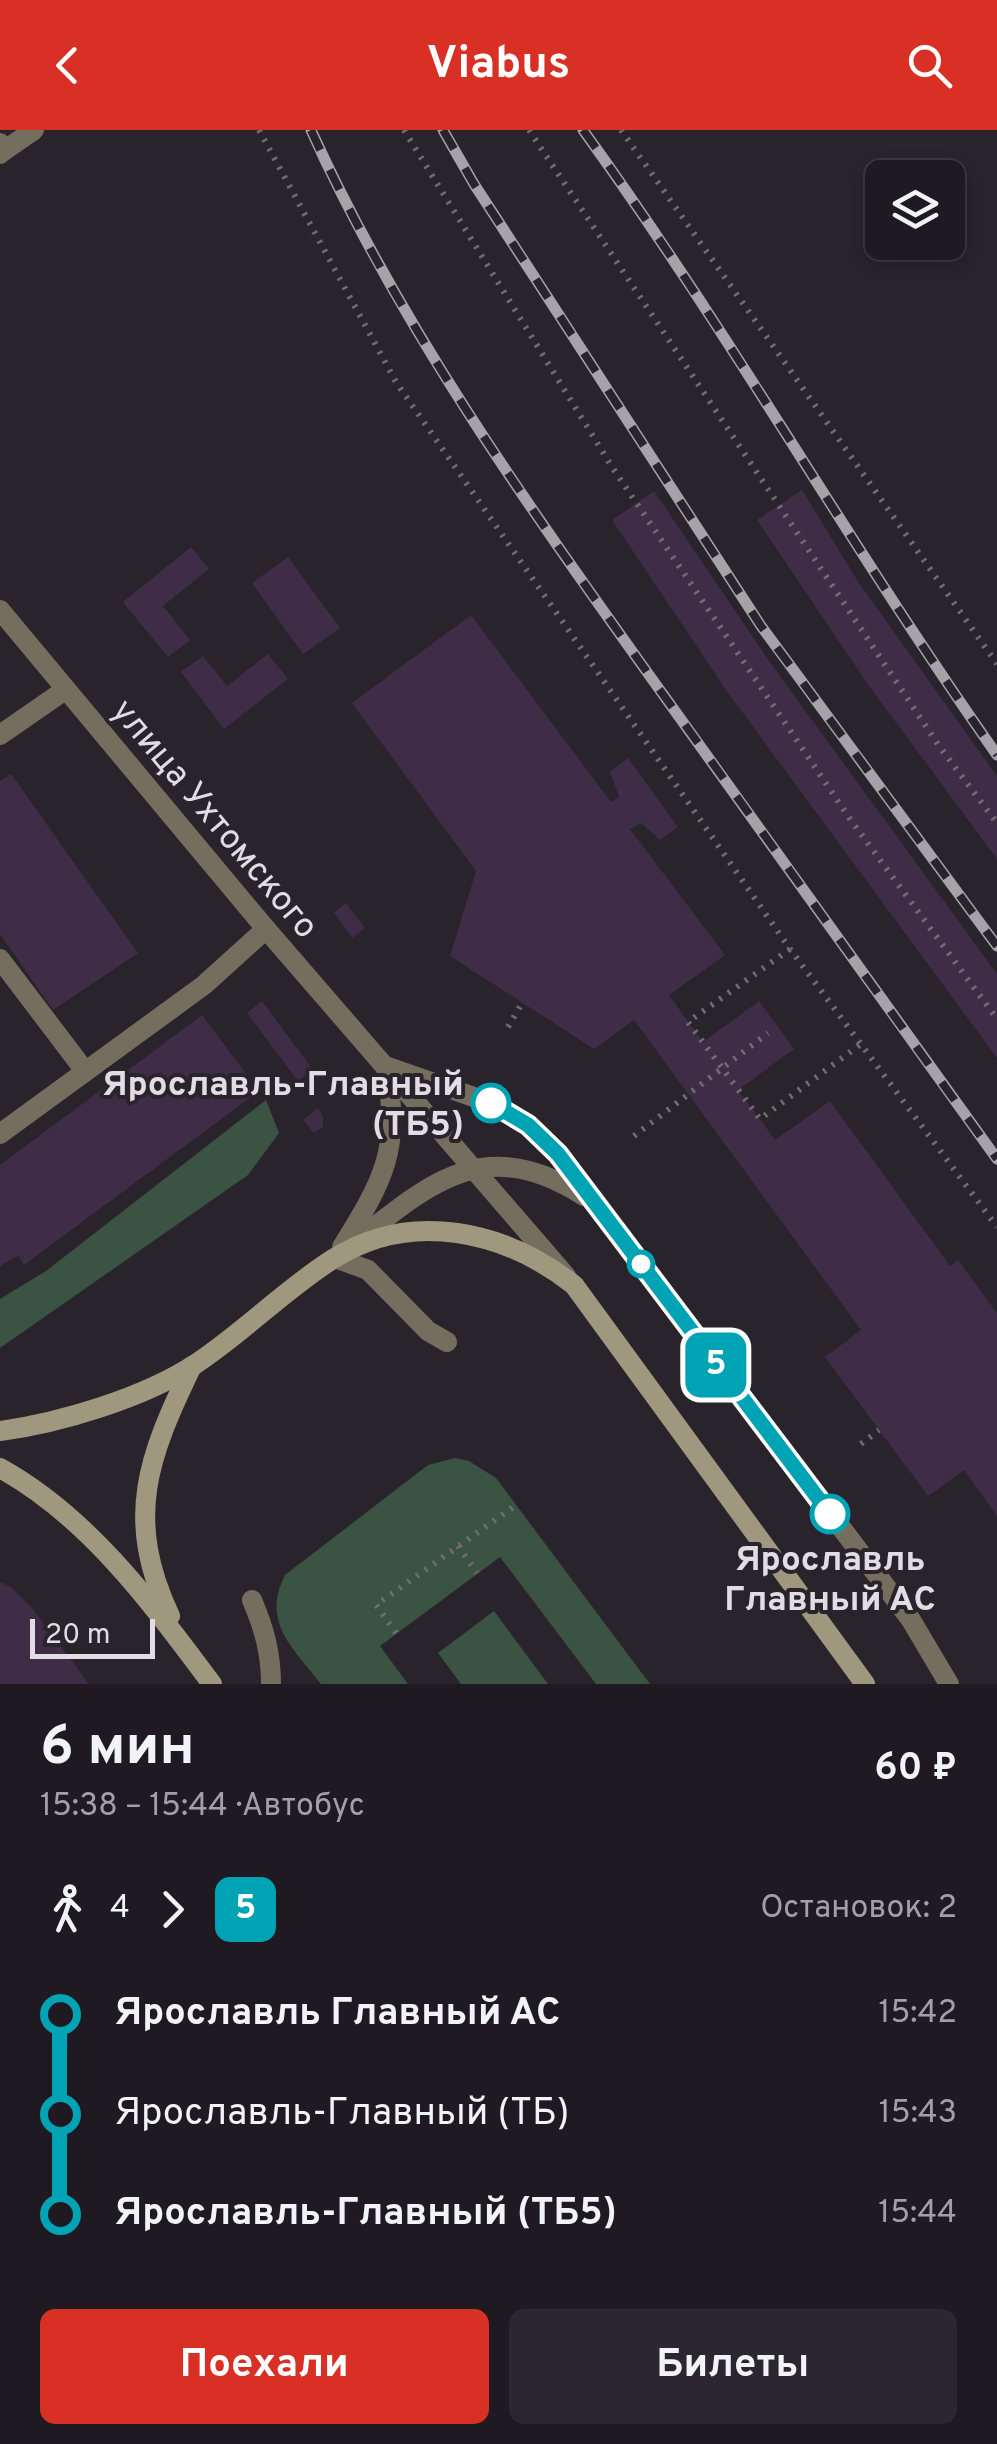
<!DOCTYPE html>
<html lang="ru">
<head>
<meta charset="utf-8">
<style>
	:root { --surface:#1f1a21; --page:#2c272e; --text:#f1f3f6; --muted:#a1a1a5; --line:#3c383f; --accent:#d93025 }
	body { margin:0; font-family:Overpass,sans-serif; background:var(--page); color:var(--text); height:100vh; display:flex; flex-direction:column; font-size:38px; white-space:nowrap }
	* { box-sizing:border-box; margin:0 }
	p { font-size:32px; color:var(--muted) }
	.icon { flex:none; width:55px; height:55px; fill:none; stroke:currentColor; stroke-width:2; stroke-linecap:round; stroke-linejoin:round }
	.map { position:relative; height:1554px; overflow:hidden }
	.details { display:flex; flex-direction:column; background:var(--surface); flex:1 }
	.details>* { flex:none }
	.badge { padding:0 20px; border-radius:15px; font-size:35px; line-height:65px }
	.buttons { position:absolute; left:865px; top:30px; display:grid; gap:20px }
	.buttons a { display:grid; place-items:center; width:100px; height:100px; border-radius:15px; background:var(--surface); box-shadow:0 5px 15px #0003,0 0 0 2px var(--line); font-size:50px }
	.scale { position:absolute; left:30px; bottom:25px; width:125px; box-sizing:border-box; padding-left:10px; border:5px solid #e2dde3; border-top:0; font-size:28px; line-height:35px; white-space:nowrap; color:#e2dde3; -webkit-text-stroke:8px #29232c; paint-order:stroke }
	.map>.badge { position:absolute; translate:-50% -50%; box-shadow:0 0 0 5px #fff }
	.legs { display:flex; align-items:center; gap:15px; height:110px; padding:0 40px; font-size:32px }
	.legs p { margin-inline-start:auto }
	.summary { display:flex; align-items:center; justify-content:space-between; height:170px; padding:0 40px }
	h1 { font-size:55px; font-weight:700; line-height:75px }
	.cta { display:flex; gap:20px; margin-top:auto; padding:20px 40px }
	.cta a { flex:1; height:115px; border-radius:15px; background:var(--accent); color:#fff; font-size:40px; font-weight:700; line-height:115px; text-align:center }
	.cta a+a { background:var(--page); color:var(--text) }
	ul { padding:0 40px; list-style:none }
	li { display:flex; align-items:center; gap:35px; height:100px; font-size:38px }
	li i { display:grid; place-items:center; width:15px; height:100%; margin:0 12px; background:currentColor }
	li i::after { content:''; width:25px; height:25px; margin:-12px; border:8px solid; border-radius:50%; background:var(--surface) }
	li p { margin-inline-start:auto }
	li:first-child i { background:linear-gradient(#0000 50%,currentColor 0) }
	li:last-child i { background:linear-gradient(currentColor 50%,#0000 0) }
	header { display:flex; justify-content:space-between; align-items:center; height:130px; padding:0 40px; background:var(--accent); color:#fff; font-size:45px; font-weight:700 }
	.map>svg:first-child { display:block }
	.green { fill:#3a5342 }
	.building { fill:#3f2c46 }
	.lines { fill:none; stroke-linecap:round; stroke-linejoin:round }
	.path { stroke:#716c73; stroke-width:6; stroke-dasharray:2.5 8; stroke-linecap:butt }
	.service { stroke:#746e5f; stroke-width:20 }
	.minor { stroke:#746e5f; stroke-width:20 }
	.tertiary { stroke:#746e5f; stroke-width:20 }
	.secondary { stroke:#a0977f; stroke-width:20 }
	.rail-casing { stroke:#a7a1a8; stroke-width:11 }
	.rail { stroke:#29232c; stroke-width:8; stroke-dasharray:22; stroke-linecap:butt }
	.line-1-casing { stroke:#fff; stroke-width:22 }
	.line-1 { stroke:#00a3b4; stroke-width:15 }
	.stop-1-dot { fill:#fff; stroke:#00a3b4; stroke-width:5 }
	.labels { text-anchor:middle; stroke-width:8; stroke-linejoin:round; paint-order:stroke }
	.street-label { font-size:35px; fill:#e2dde3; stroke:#29232c }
	.stop-label { font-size:35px; font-weight:bold; fill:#e2dde3; stroke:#29232c; text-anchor:end }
</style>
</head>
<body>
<header><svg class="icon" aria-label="back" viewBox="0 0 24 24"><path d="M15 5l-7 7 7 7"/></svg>Viabus<svg class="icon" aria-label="search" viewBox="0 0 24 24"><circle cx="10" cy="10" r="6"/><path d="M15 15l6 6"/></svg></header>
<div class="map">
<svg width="997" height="1554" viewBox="0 0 997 1554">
	<rect width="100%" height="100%" fill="#29232c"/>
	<g class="green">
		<path d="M266 970 279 1003 248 1045 0 1218V1169L46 1141Z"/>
		<path d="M455 1328 469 1331 496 1348 650 1554H596L500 1427 380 1516 408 1554H321C293 1518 261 1492 285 1445L428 1335Z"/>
		<path d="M494 1481 548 1554H461L438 1523Z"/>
	</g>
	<g class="building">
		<path d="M802 360 857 450 997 646V729L869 556 757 390Z"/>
		<path d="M654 361 769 531 997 844V928L726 560 612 390Z"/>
		<path d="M191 417 209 439 163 476 190 510 168 527 123 472Z"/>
		<path d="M288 427 340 498 303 524 252 453Z"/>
		<path d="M471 485 611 672 619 667 610 642 628 628 678 697 660 710 641 693 630 699 725 825 669 865 703 912 759 871 794 919 738 960 760 989 775 1010 830 971 950 1136 958 1130 997 1183V1386L964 1340 928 1366 825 1227 861 1200 634 890 594 919 450 826 476 741 352 573Z"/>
		<path d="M268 524 288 549 224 599 181 542 203 526 227 556Z"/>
		<path d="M11 644 138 823 53 880 0 804V651Z"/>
		<path d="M346 773 365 798 352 808 334 782Z"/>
		<path d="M262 871 313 940 298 951 247 883Z"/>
		<path d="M202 885 259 961 24 1135 18 1126 0 1136V1035Z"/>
		<path d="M318 978 323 986V997L314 1003 303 990Z"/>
		<path d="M0 1452 11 1457 32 1478 89 1554H0Z"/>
	</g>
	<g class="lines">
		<g class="path">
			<path d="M259 0 396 252 790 819 997 1097"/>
			<path d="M404 0 612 337 850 689 997 889"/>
			<path d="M529 0 939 616 997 693"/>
			<path d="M621 0 997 534"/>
			<path d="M790 819 688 892 760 989 861 914"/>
			<path d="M508 897 522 873"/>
			<path d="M634 1006 768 903"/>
			<path d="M861 1314 879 1300"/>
			<path d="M458 1416 477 1443"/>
			<path d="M396 1503 376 1475 516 1375"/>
		</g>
		<g class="service">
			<path d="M0 13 5 20 34 0"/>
			<path d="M0 605 65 560"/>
			<path d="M0 829 85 941"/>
			<path d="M0 1004 204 855 266 799"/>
			<path d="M335 1128 368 1140 428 1201 447 1212"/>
			<path d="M252 1470C264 1498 271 1523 271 1554"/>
		</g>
		<path class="minor" d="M0 24 5 20"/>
		<g class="tertiary">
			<path d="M0 480 266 799 566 1146"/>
			<path d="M388 937 491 973 528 995 559 1024 911 1490 949 1554"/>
			<path d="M342 1117C384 1049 401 1020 386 938"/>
			<path d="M349 1117C429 1054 482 1002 584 1066"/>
		</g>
		<g class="secondary">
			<path d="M0 1301C60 1293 143 1268 194 1235 243 1203 284 1160 333 1129 412 1079 505 1101 574 1155L865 1554"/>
			<path d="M0 1338C89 1387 152 1474 212 1554"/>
			<path d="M170 1486C124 1388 148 1327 192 1236"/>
		</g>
		<g class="rail-casing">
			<g id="rail">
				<path d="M311 0C402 201 534 384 662 563 774 718 885 874 997 1029"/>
				<path d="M443 0 474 54 761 496 997 816"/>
				<path d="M583 0C730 203 853 421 997 625"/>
			</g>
		</g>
		<use href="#rail" class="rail"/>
	</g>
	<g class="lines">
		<g class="line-1-casing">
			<path id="line-1" d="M491 973 528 995 558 1024 830 1384"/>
		</g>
		<use href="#line-1" class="line-1"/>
	</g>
	<g class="stop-1-dot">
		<circle cx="491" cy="973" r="18"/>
		<circle cx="641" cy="1134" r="12"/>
		<circle cx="830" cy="1384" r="18"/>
	</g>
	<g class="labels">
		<g class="street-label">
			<text transform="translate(216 688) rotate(50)" y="12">улица Ухтомского</text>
		</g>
		<g class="stop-label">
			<text x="464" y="965">Ярославль-Главный<tspan x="464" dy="40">(ТБ5)</tspan></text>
			<text x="830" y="1440" text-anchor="middle">Ярославль<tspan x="830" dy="40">Главный АС</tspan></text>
		</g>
	</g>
</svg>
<div class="buttons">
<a><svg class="icon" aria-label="layers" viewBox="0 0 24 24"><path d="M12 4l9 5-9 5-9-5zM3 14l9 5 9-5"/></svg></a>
</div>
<div class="scale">20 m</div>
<b class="badge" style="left:716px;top:1235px;background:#00a3b4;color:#fff">5</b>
</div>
<section class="details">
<div class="summary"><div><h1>6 мин</h1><p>15:38 – 15:44 · Автобус</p></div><b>60 ₽</b></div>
<div class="legs"><svg class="icon" aria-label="walk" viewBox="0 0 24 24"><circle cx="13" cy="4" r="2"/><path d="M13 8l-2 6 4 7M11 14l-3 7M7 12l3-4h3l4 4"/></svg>4<svg class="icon" aria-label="forward" viewBox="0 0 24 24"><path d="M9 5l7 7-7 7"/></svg><b class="badge" style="background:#00a3b4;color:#fff">5</b><p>Остановок: 2</p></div>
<ul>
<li><i style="color:#00a3b4"></i><b>Ярославль Главный АС</b><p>15:42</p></li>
<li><i style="color:#00a3b4"></i><span>Ярославль-Главный (ТБ)</span><p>15:43</p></li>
<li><i style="color:#00a3b4"></i><b>Ярославль-Главный (ТБ5)</b><p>15:44</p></li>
</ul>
<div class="cta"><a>Поехали</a><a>Билеты</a></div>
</section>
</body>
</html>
